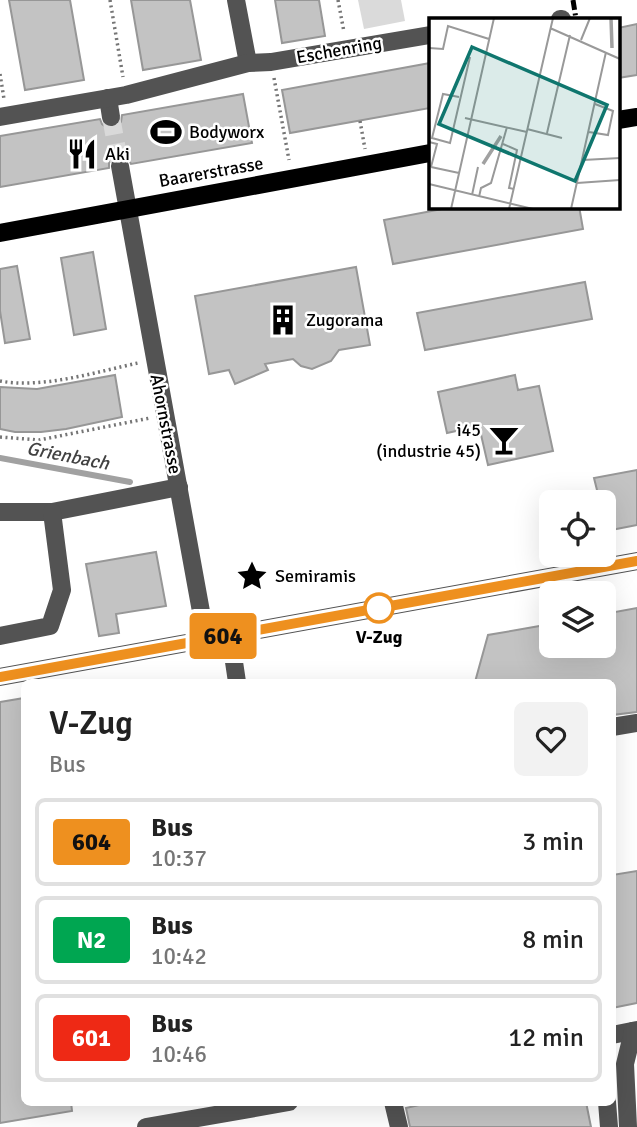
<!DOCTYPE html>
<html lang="en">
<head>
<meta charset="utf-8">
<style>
	:root { --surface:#fff; --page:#f2f2f2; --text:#222; --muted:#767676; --line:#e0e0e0 }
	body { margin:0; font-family:Signika,sans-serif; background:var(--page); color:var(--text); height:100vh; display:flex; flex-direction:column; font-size:26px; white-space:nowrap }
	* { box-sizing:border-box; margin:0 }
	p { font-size:23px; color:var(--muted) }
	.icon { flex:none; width:38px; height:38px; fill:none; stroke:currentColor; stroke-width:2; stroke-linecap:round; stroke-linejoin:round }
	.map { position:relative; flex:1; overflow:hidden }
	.side { position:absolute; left:21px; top:679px; width:595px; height:427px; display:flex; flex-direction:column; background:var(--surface); border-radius:10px; box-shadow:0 7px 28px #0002 }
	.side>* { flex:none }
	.badge { padding:0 14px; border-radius:5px; font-size:24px; line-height:46px }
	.controls { position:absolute; left:539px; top:490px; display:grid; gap:14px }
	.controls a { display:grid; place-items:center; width:77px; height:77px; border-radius:10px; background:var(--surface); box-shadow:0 7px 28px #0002; font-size:35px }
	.map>.badge { position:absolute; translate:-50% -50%; box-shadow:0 0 0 4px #fff }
	.round { display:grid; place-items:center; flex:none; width:74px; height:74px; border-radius:10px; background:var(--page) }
	.headline { display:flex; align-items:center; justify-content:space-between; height:119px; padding:0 28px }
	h1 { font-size:33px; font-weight:600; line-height:52px }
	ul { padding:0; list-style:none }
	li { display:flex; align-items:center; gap:21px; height:88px; margin:0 14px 10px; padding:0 14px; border:4px solid var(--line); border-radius:10px }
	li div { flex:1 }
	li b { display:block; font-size:26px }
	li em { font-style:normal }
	li .badge { min-width:77px; font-weight:700; text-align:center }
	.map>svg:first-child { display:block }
	.green { fill:#dadada }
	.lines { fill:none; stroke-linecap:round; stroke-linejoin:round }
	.stream { stroke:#a1a1a1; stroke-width:6 }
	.building { fill:#c3c3c3; stroke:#979797; stroke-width:2 }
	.minor-tunnel { stroke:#d9d9d9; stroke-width:18; stroke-dasharray:18 9; stroke-linecap:butt }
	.path { stroke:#757575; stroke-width:3.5; stroke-dasharray:2 3.5; stroke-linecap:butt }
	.minor { stroke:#535353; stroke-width:18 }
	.major { stroke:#000; stroke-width:18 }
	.rail { stroke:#000; stroke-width:5; stroke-dasharray:10 3.5 2 3.5; stroke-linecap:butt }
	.line-casing { stroke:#fff; stroke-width:16 }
	.line { stroke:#ee901f; stroke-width:10 }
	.stop-dot { fill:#fff; stroke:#ee901f; stroke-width:3.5 }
	.labels { text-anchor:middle; stroke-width:5; stroke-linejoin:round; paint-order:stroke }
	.street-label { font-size:18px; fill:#000; stroke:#fff }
	.poi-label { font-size:18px; fill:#000; stroke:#fff; text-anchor:start }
	.stop-label { font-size:18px; font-weight:bold; fill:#000; stroke:#fff }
	.water-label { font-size:19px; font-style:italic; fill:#424242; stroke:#fff }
	.inset-river { fill:none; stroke:#a1a1a1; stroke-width:3.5 }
	.inset-road { fill:none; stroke:#999; stroke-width:2 }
	.view { fill:#0f766e; fill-opacity:0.15; stroke:#0f766e; stroke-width:3.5 }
	.inset-edge { fill:none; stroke:#000; stroke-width:3.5 }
</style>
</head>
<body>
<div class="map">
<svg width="637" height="1127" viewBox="0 0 637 1127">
	<rect width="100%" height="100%" fill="#fff"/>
	<path class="green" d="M358 0H401L405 21 364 29Z"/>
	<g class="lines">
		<path class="stream" d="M0 458 130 482"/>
	</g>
	<g class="building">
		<path d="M9 0H70L84 80 25 90Z"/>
		<path d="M131 0H190L201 60 143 70Z"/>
		<path d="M275 0H319L325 36 282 43Z"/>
		<path d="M637 24V75L618 78V28Z"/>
		<path d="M430 63V108L290 133 282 90Z"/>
		<path d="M243 94 252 143 131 164 128 158 119 155 112 158 109 163V168L0 187V136L100 119 102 124 106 127 113 128 121 122 122 115Z"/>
		<path d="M458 206H579L583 229 393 264 384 220Z"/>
		<path d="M93 252 106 329 74 335 61 258Z"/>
		<path d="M17 266 30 339 5 343 0 311V269Z"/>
		<path d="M356 267 370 345 339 350 331 361 312 369 301 366 293 359 265 364 268 370 235 384 229 370 209 374 195 296Z"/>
		<path d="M585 282 592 319 425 350 417 313Z"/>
		<path d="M115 375 122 417 66 429 41 432H15L0 429V387L37 389Z"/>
		<path d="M515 375 518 390 539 386 553 451 488 465 479 426 447 433 438 392Z"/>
		<path d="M637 470V525L606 531 604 520V502H600L594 478Z"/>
		<path d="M156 552 166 606 116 614 119 633 99 636 86 564Z"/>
		<path d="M637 608V712L612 715V682H475L488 635 551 624V646H604V614Z"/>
		<path d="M24 698V1102H71L72 1111 0 1123V702Z"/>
		<path d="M637 871V1003L612 1008V875Z"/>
		<path d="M432 1102H586L591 1127H410L406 1108Z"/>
	</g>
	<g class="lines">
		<path class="minor-tunnel" d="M111 117 120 166"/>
		<g class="path">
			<path d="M110 0 123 77"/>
			<path d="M338 0 344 32"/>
			<path d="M0 74 4 99"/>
			<path d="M274 78 289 160"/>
			<path d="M360 121 365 149"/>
			<path d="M0 381C42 389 96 372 138 363"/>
			<path d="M0 437 39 440 150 418"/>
		</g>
		<g class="minor">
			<path d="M236 0 248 63"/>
			<path d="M560 19H562"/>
			<path d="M108 98 111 117"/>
			<path d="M0 117 126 95 248 63 271 62 430 35"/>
			<path d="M120 166 206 639"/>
			<path d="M0 512H52L179 487"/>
			<path d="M230 635 237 682"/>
			<path d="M0 636 50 626 62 590 52 512"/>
			<path d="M0 677 637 561"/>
			<path d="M612 727 637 723"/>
			<path d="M612 1035 637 1030"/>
			<path d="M393 1102 399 1127"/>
			<path d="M607 1102 609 1127"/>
			<path d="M146 1127 289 1102"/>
			<path d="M628 1127 625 1064 633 1031"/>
		</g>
		<g class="major">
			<path d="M618 120 637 117"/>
			<path d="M0 233 430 153"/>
		</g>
		<path class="rail" d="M573 0 576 19"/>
	</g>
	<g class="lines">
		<g class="line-casing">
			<path id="line" d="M0 677 637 561"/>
		</g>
		<use href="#line" class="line"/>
	</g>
	<defs>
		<g id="stadium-bare" transform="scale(2.415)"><path d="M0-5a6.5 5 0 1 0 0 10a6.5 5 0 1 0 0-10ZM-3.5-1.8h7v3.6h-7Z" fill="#000" stroke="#fff" stroke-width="2.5" paint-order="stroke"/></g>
		<g id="restaurant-bare" transform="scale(2.415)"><path d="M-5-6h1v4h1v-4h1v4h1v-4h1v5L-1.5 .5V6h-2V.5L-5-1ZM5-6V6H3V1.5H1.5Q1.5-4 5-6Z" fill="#000" stroke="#fff" stroke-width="2.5" paint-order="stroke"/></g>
		<g id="building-bare" transform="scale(2.415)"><path d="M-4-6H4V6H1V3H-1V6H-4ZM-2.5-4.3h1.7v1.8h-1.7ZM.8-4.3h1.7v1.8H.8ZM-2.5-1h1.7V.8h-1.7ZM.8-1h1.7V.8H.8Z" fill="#000" stroke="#fff" stroke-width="2.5" paint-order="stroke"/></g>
		<g id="bar-bare" transform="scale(2.415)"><path d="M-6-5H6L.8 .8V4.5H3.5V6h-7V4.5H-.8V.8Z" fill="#000" stroke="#fff" stroke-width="2.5" paint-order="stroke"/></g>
		<g id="sight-bare" transform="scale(2.415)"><path d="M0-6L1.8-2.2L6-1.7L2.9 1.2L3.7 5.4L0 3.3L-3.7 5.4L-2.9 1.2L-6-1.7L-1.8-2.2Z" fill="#000" stroke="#fff" stroke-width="2.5" paint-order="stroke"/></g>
	</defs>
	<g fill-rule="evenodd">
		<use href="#stadium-bare" x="166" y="132"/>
		<use href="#restaurant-bare" x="82" y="154"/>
		<use href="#building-bare" x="283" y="320"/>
		<use href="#bar-bare" x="504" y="440"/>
		<use href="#sight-bare" x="252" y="576"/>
	</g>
	<circle class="stop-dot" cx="379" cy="608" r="14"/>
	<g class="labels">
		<g class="street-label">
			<text transform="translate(339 50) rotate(-10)" y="6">Eschenring</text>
			<text transform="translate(211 172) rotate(-10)" y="6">Baarerstrasse</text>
			<text transform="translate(166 424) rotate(79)" y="6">Ahornstrasse</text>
		</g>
		<g class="poi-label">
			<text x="189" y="138">Bodyworx</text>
			<text x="105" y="160">Aki</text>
			<text x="306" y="326">Zugorama</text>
			<text x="481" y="436" text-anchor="end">i45<tspan x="481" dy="21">(industrie 45)</tspan></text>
			<text x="275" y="582">Semiramis</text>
		</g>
		<g class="stop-label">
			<text x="379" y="643">V-Zug</text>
		</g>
		<g class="water-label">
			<text transform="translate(68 455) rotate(11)" y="7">Grienbach</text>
		</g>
	</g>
	<g transform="translate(429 18)">
		<rect width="191" height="191" fill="#fff"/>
		<path class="inset-river" d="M182 0 183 30M54 146 72 118"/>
		<path class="inset-road" d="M121 10 191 41M152 22 161 0M0 30 14 31 19 8 60 21M30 79 14 76 3 120 21 125 41 39M36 100 98 114M98 111 133 120M160 114 179 117 184 93 166 86M118 115 141 17M0 124 8 126 2 149M74 126 88 132 80 170 85 171M154 142 191 140M2 149 30 155M148 165 191 162M0 166 104 191M43 177 49 149M50 179 52 170 62 165 78 109M22 191 65 0M80 191 124 0M142 191 177 34"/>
		<path class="view" d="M43 29 178 87 146 163 10 106Z"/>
		<rect width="191" height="191" class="inset-edge"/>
	</g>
</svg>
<div class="controls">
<a><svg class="icon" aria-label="locate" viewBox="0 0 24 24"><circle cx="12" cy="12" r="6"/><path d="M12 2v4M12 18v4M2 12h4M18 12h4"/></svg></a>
<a><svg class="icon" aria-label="layers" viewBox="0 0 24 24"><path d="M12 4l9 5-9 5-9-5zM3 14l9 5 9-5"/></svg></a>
</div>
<b class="badge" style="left:223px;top:636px;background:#ee901f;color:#111">604</b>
<section class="side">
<div class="headline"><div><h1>V-Zug</h1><p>Bus</p></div><a class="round"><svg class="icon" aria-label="heart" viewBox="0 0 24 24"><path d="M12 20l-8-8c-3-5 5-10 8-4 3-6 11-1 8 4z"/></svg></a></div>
<ul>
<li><span class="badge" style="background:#ee901f;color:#111">604</span><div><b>Bus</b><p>10:37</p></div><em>3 min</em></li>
<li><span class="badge" style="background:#00a651;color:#fff">N2</span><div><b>Bus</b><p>10:42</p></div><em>8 min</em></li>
<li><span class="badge" style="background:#ee2915;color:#fff">601</span><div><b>Bus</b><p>10:46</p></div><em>12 min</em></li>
</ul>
</section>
</div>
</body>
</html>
